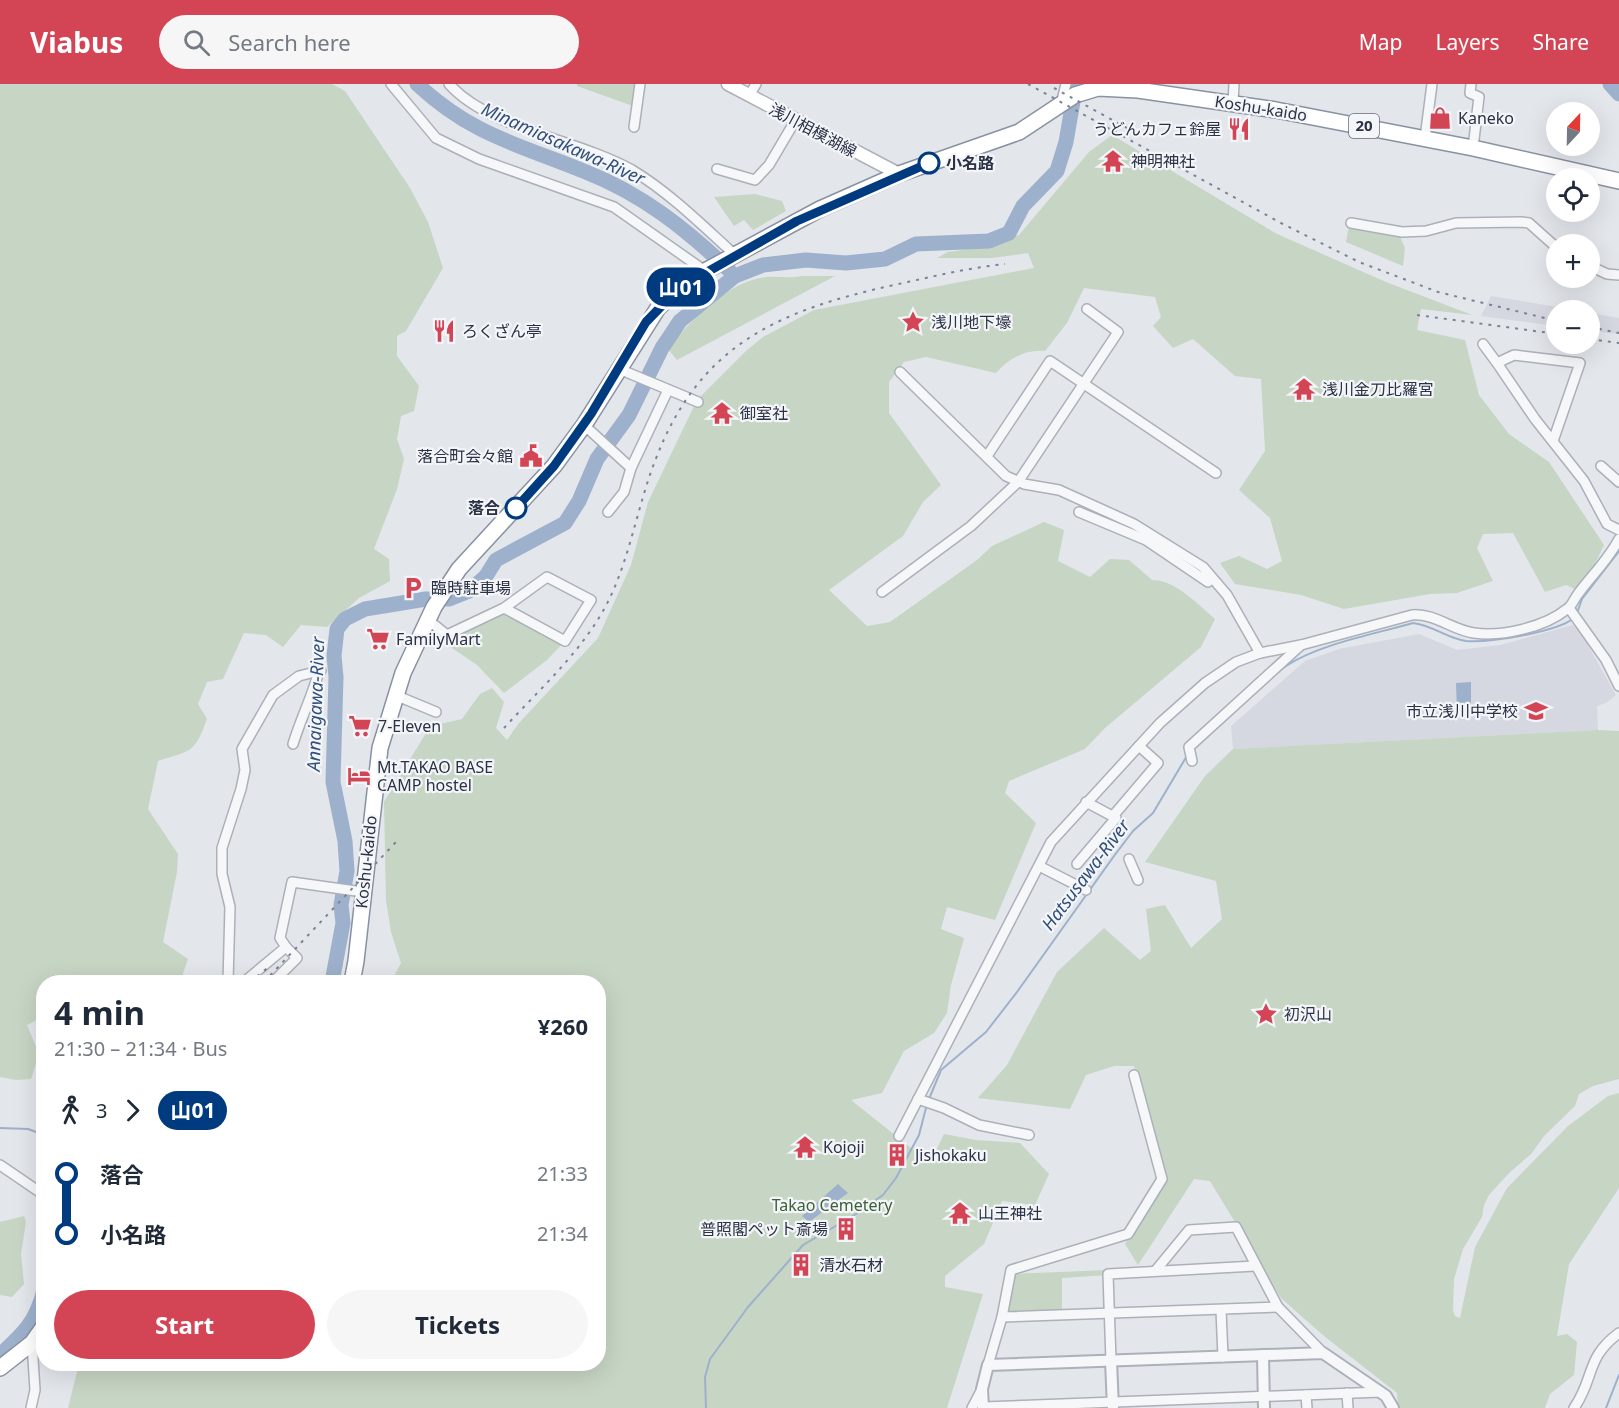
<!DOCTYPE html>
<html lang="en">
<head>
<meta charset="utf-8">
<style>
	:root { --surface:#fff; --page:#f6f6f7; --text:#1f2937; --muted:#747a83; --accent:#d34554 }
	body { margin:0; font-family:"Noto Sans","Noto Sans JP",sans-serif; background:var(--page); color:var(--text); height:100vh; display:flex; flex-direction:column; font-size:22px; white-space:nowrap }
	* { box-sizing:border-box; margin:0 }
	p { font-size:20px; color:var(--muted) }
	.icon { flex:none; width:33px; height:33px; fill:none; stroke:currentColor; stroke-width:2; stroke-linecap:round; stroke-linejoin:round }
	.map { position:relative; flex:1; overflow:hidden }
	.side { position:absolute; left:36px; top:891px; width:570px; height:396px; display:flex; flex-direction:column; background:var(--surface); border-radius:24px; box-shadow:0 6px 24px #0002 }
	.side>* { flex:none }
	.badge { padding:0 12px; border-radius:20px; font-size:21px; line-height:39px }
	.needle { width:39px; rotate:22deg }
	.fabs { position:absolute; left:1546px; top:18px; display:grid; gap:12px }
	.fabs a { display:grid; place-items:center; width:54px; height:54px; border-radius:50%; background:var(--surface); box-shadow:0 6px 24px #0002; font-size:30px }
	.map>.badge { position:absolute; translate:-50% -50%; box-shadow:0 0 0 3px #fff }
	.legs { display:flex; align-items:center; gap:9px; height:66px; padding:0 18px; font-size:20px }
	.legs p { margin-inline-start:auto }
	.headline { display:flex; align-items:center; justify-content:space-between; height:102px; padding:0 18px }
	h1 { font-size:33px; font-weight:700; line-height:45px }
	.primary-button { display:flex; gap:12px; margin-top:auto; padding:12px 18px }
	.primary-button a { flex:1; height:69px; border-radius:36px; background:var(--accent); color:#fff; font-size:24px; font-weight:700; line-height:69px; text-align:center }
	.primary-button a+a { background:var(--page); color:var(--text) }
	ul { padding:0 18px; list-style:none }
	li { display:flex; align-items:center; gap:21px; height:60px; font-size:22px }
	li i { display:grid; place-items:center; width:9px; height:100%; margin:0 8px; background:currentColor }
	li i::after { content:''; width:15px; height:15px; margin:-8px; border:4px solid; border-radius:50%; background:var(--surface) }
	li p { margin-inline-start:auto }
	li:first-child i { background:linear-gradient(#0000 50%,currentColor 0) }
	li:last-child i { background:linear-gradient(currentColor 50%,#0000 0) }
	header { display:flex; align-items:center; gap:36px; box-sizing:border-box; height:84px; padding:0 30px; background:var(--accent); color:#fff }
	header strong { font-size:28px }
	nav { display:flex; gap:33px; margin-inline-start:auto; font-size:21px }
	.search { width:420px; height:54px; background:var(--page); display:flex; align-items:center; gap:15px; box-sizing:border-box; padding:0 21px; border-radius:33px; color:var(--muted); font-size:22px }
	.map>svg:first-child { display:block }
	.built { fill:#d5d8e0 }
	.green { fill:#c7d5c4 }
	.water { fill:#9db1cc }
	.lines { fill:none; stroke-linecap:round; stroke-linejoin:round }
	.stream { stroke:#9db1cc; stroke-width:2 }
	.river { stroke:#9db1cc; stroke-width:15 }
	.minor-casing { stroke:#acb0b9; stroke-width:12 }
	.tertiary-casing { stroke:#acb0b9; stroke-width:14 }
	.secondary-casing { stroke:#acb0b9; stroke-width:15 }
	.trunk-casing { stroke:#8992a2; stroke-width:18 }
	.minor { stroke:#f6f7f9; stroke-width:9 }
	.tertiary { stroke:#f6f7f9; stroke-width:10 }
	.secondary { stroke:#fff; stroke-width:12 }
	.trunk { stroke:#fff; stroke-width:15 }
	.rail { stroke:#7b8495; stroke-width:2; stroke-dasharray:3 6; stroke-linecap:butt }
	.line-1-casing { stroke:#fff; stroke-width:14 }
	.line-1 { stroke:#003b80; stroke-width:9 }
	.stop-1-dot { fill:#fff; stroke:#003b80; stroke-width:3 }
	.labels { text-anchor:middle; stroke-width:4.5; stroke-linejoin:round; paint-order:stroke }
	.shield { fill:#f3f5f8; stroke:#666c7a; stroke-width:1.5 }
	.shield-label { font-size:15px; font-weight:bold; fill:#2a3244 }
	.street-label { font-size:16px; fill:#2a3244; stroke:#f3f5f8 }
	.poi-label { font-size:16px; fill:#2a3244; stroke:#f3f5f8; text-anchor:start }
	.stop-label { font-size:16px; font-weight:bold; fill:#2a3244; stroke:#f3f5f8; text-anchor:start }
	.park-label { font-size:16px; fill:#3c6037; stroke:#f3f5f8 }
	.water-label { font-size:18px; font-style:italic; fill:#324f7a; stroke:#f3f5f8 }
</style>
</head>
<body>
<header>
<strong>Viabus</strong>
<div class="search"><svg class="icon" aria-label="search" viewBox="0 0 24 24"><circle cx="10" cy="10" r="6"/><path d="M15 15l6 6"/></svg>Search here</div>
<nav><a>Map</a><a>Layers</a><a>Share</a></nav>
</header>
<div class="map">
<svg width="1619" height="1324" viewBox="0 0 1619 1324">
	<rect width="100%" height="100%" fill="#e3e6eb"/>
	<g class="built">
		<path d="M1491 212 1576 226H1557V242L1481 232Z"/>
		<path d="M1590 229 1619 234V250L1590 247Z"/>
		<path d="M1573 541 1585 556 1616 611 1606 619 1597 622 1598 646 1233 665 1231 642 1305 577 1339 565 1419 550 1457 566 1500 561Z"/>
	</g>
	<g class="green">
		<path d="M0 0H332L345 7 410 104 428 138 443 184 406 247 397 252V272L419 302 414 327 401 332 397 355 404 375 397 405 374 465 389 475 390 497 359 514 327 543 301 541 283 563 266 551 244 549 223 595 207 598 198 620 207 635C194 670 192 666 158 677L148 725 178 770 177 788 163 858 188 875 180 898H44L43 936 41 934 27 941 39 970 31 995 16 996 0 993Z"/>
		<path d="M577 0H637L633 22 577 2Z"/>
		<path d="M1112 51 1277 150 1386 198 1472 231 1421 225 1417 246 1465 256 1479 311 1509 350 1549 378 1604 461 1592 486 1575 505 1566 501 1545 508 1513 449 1483 450 1477 464 1493 497 1457 509 1430 510 1344 525 1301 511 1235 500 1220 479 1239 472 1267 485 1282 477 1270 434 1239 406 1265 367 1261 295 1235 292 1193 255 1173 264 1153 242 1161 233 1155 213 1084 204 1067 239 1045 267C1026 265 1009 274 996 289L926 273 904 278 889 298V329L941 401 923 418 903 452 829 506 867 542 890 538 977 476 992 462 1044 438 1064 446 1058 477 1090 493 1110 475 1129 476 1152 496C1176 496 1197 520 1215 535L1201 563 1105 644 1085 665 1009 697 1005 709 1036 739 995 836 947 823 941 845 964 854 951 901 947 929 934 949 904 967 882 1009 851 1016 930 1079 944 1050 976 1056 1020 1059 1049 1090 1035 1121 1002 1117 984 1160 945 1192V1203L983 1210 947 1324H68L79 1280H598V898H391L401 879 391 848 386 816 384 718 426 649 440 640 462 635 480 610 492 604 504 618 496 644 507 656 519 639 598 554 631 481 648 418 697 316 746 267 763 253 814 226 1034 184 1028 169 992 174H937L948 168 983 163 1019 151 1089 68Z"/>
		<path d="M755 110 782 117 786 127 753 146 744 136 734 142 714 113Z"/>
		<path d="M1349 142 1400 153 1405 164 1403 182 1346 158Z"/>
		<path d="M802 192H835L677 276 667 264C692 237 722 202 760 194 773 191 788 195 802 192Z"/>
		<path d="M504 524 565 557 547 576 504 609 477 581 443 558 442 548Z"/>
		<path d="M1598 646 1619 647V995L1593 1002 1579 1010 1575 1022 1544 1052 1531 1070 1509 1089 1489 1111 1484 1121 1482 1133 1463 1165 1454 1195 1453 1226 1455 1232 1460 1234 1475 1163 1507 1104 1568 1042 1608 1012 1619 1009V1104L1569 1180 1557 1252 1567 1250 1577 1258 1574 1291 1550 1310 1545 1324H1398L1397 1309 1324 1252 1281 1214 1210 1097 1194 1095 1138 1181 1125 1160 1165 1095 1134 982H1114L1086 991 1070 1025 978 1014 1007 981 1057 888 1104 844 1140 876 1151 867 1146 825 1165 821 1191 864 1222 835 1216 797 1145 778 1205 692 1233 665Z"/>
		<path d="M24 1132 26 1138 21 1170 24 1200 12 1213 0 1211V1138Z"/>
		<path d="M1108 1186V1191L1062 1194V1231L1002 1233 1011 1190Z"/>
	</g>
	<g class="water">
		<path d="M1471 598V628H1457L1456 599Z"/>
		<path d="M838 1100 848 1109 809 1138 802 1132Z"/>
	</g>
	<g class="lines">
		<g class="stream">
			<path d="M1577 529 1582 515 1619 467"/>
			<path d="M1254 610C1264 601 1274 590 1286 582 1319 560 1375 550 1413 539 1432 541 1448 555 1466 557 1489 559 1557 548 1574 534"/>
			<path d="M929 1015 941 986 986 948 1017 908 1114 772 1133 747 1153 729 1188 670"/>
			<path d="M0 1044 28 1045 44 1051"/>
			<path d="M706 1324 705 1293 710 1275 748 1223 803 1161 853 1132 883 1111 896 1094 919 1051 927 1020"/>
			<path d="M1606 1324 1619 1291"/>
		</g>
		<g class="river">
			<path d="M417 0C473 52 518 60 586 88 642 110 686 145 729 186"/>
			<path d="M1610 0 1619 10"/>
			<path d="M332 898 343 839 341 821 347 787 345 757 333 698 336 593 334 572 337 545 345 535 365 525 426 515H449L469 507 486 492 496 476 565 439 579 417 597 375 629 331 662 264 680 237 735 192 763 181 806 176 846 179 885 175 916 160 989 157 1009 149 1023 122 1057 87 1066 58 1076 0"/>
			<path d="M0 1271C24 1249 36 1238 44 1206"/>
		</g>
		<g class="minor-casing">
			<g id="minor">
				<path d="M391 0 436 54 479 75 614 123 705 187"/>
				<path d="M449 0C489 45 579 56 632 86 670 109 702 141 735 171"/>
				<path d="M1471 0 1470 9 1479 13 1473 64"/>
				<path d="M749 12 756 0"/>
				<path d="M1233 19 1234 0"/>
				<path d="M1061 20 1066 0"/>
				<path d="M634 43 640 0"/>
				<path d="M1425 54 1432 0"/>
				<path d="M717 85 755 96 769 81 795 37"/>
				<path d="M1351 139 1402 148 1426 147 1456 139 1521 138 1529 139 1557 164"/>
				<path d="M1590 182 1607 190 1619 191"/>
				<path d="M1483 260 1497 279"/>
				<path d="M619 285 698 318"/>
				<path d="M900 288 1006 392 1024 400 1059 406 1134 440 1203 483 1227 511 1260 569"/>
				<path d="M584 341 631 384 624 408 608 428"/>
				<path d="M1553 357 1580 279 1514 271 1497 279 1535 335 1584 397 1607 440 1619 446"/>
				<path d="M987 372 1050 277 1216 389"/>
				<path d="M1601 382 1619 398"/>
				<path d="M631 384 668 306"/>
				<path d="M1079 428 1146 456 1208 498"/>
				<path d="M882 508 971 442 1018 398 1118 248 1087 225"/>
				<path d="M1569 524 1606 576 1619 602"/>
				<path d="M428 536 447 551 504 524 547 493 591 516 565 557 504 524"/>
				<path d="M395 611 436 628"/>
				<path d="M293 660C301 634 312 613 319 587H321"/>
				<path d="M1192 677 1189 663 1301 561"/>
				<path d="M1113 732 1158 679 1139 662"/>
				<path d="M1129 775 1138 796"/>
				<path d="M1077 780 1116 734 1086 718"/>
				<path d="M1039 782 1086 806"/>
				<path d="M286 863 280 854 292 798 363 808"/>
				<path d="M228 898 230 823 222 790V764L241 705 245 686 242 665 273 611 299 592 319 587"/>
				<path d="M244 898 286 863 297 874 273 898"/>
				<path d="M918 1015 944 1024 979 1041 1029 1051"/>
				<path d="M899 1052 1051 758 1160 639 1205 599 1236 578 1260 569 1301 561 1412 531C1435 529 1452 546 1474 549 1502 553 1545 543 1567 525 1572 522 1574 515 1578 510 1592 491 1608 476 1619 455"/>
				<path d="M0 1081 44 1111"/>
				<path d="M1156 1186 1189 1146 1236 1143 1278 1223 1323 1269"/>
				<path d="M1221 1226 1223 1273"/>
				<path d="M1002 1233 1278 1223"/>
				<path d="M1111 1277 1108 1190 1255 1182"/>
				<path d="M988 1281 1002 1233 1011 1186 1128 1150 1162 1095 1134 991"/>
				<path d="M1347 1309 1348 1324"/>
				<path d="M1306 1311 1307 1324"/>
				<path d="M983 1323 1381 1308"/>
				<path d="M31 1324 35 1306 32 1259"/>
				<path d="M972 1324 982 1305"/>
				<path d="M1574 1324C1595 1294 1585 1274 1619 1249"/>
			</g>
		</g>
		<g class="tertiary-casing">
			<g id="tertiary">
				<path d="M1263 1271 1264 1324"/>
				<path d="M1111 1277 1113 1324"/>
				<path d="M983 1324 982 1305 988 1281 1323 1269 1386 1312 1393 1324"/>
			</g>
		</g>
		<g class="secondary-casing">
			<path id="secondary" d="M728 0 899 90"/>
		</g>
		<g class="trunk-casing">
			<g id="trunk">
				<path d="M352 898 356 877 380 664 403 589 434 523 459 485 554 382 584 341 658 224 679 204 705 187 820 125 899 90 1019 48 1075 11 1098 4 1138 6 1276 26 1473 64 1619 97"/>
				<path d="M0 1284 32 1259 44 1242"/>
			</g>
		</g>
		<use href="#minor" class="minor"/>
		<use href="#tertiary" class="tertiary"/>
		<use href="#secondary" class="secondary"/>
		<use href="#trunk" class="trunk"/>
		<g class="rail">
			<path d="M1028 0 1281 139 1359 178 1438 208 1557 237"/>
			<path d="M1054 4 1138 50"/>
			<path d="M1417 231 1557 250"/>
			<path d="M1590 243 1619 249"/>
			<path d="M1590 255 1619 259"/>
			<path d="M504 644C538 607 578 571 603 527 629 481 636 426 655 377 699 260 780 226 894 201 931 193 967 184 1005 180"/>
			<path d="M250 898 270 882"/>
			<path d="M264 898 396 758"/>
		</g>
	</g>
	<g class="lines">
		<g class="line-1-casing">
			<path id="line-1" d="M516 424 554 382 591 330 646 238 679 204 797 137 929 79"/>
		</g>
		<use href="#line-1" class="line-1"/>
	</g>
	<defs>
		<g id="shop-bare" transform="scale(1.8)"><path d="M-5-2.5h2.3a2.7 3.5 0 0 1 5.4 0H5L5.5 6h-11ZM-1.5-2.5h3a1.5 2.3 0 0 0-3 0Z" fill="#d34554" stroke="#f3f5f8" stroke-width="2.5" paint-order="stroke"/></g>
		<g id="restaurant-bare" transform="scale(1.8)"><path d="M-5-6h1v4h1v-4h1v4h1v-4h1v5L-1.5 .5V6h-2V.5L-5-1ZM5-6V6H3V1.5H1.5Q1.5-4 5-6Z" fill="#d34554" stroke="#f3f5f8" stroke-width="2.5" paint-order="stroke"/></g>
		<g id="temple-bare" transform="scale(1.8)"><path d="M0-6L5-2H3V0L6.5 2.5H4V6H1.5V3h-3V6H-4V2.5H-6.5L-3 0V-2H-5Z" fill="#d34554" stroke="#f3f5f8" stroke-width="2.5" paint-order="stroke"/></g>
		<g id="sight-bare" transform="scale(1.8)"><path d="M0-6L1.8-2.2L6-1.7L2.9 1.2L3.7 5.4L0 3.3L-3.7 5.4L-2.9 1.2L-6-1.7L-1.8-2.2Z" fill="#d34554" stroke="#f3f5f8" stroke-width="2.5" paint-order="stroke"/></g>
		<g id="civic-bare" transform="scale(1.8)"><path d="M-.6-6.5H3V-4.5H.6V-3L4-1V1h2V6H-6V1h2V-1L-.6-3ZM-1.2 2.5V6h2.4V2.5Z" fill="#d34554" stroke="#f3f5f8" stroke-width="2.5" paint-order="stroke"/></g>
		<g id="parking-bare" transform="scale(1.8)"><path d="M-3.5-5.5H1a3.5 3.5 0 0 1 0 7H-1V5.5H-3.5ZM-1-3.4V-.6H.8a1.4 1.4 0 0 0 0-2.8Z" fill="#d34554" stroke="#f3f5f8" stroke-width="2.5" paint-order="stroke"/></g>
		<g id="supermarket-bare" transform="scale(1.8)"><path d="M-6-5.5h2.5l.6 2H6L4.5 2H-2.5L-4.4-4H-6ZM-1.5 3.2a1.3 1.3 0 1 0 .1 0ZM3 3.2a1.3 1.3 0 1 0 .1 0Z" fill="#d34554" stroke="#f3f5f8" stroke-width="2.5" paint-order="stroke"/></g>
		<g id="school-bare" transform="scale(1.8)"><path d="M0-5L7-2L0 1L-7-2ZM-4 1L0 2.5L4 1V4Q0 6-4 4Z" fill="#d34554" stroke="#f3f5f8" stroke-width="2.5" paint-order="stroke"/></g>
		<g id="hotel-bare" transform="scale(1.8)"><path d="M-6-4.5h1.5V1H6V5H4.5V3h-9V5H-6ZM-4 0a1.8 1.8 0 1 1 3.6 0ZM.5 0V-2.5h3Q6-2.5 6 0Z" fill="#d34554" stroke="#f3f5f8" stroke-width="2.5" paint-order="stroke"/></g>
		<g id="building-bare" transform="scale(1.8)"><path d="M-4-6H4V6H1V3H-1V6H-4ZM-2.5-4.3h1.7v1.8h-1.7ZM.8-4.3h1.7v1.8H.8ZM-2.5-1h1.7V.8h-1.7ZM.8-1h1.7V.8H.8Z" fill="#d34554" stroke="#f3f5f8" stroke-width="2.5" paint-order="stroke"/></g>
	</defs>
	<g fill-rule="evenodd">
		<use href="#shop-bare" x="1440" y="34"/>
		<use href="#restaurant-bare" x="1239" y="45"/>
		<use href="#temple-bare" x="1113" y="77"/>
		<use href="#sight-bare" x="913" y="238"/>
		<use href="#restaurant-bare" x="444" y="247"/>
		<use href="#temple-bare" x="1304" y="305"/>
		<use href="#temple-bare" x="722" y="329"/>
		<use href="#civic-bare" x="531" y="372"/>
		<use href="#parking-bare" x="413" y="504"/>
		<use href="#supermarket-bare" x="378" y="555"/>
		<use href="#school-bare" x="1536" y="627"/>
		<use href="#supermarket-bare" x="360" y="642"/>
		<use href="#hotel-bare" x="359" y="692"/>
		<use href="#sight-bare" x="1266" y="930"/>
		<use href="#temple-bare" x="805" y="1063"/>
		<use href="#building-bare" x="897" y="1071"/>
		<use href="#temple-bare" x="960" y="1129"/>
		<use href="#building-bare" x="846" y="1145"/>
		<use href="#building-bare" x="801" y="1181"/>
	</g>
	<g class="stop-1-dot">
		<circle cx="929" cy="79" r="10"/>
		<circle cx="516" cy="424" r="10"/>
	</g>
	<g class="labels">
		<rect class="shield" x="1349" y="30" width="30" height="24" rx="4.5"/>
		<g class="shield-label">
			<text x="1364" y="47">20</text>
		</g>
		<g class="street-label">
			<text transform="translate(1261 24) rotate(9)" y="6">Koshu-kaido</text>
			<text transform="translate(813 46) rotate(28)" y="6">浅川相模湖線</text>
			<text transform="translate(366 778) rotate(-84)" y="6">Koshu-kaido</text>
		</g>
		<g class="poi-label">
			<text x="1458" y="40">Kaneko</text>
			<text x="1221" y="51" text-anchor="end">うどんカフェ鈴屋</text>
			<text x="1131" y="83">神明神社</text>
			<text x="931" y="244">浅川地下壕</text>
			<text x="462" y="253">ろくざん亭</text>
			<text x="1322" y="311">浅川金刀比羅宮</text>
			<text x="740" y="335">御室社</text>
			<text x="513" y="378" text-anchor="end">落合町会々館</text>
			<text x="431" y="510">臨時駐車場</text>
			<text x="396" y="561">FamilyMart</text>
			<text x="1518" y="633" text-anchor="end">市立浅川中学校</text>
			<text x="378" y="648">7-Eleven</text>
			<text x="377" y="689">Mt.TAKAO BASE<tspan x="377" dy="18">CAMP hostel</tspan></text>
			<text x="1284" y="936">初沢山</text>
			<text x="823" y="1069">Kojoji</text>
			<text x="915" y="1077">Jishokaku</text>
			<text x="978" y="1135">山王神社</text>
			<text x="828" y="1151" text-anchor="end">普照閣ペット斎場</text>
			<text x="819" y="1187">清水石材</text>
		</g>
		<g class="stop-label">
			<text x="946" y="85">小名路</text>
			<text x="500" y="430" text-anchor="end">落合</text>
		</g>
		<g class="park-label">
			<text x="832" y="1127">Takao Cemetery</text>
		</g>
		<g class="water-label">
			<text transform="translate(563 60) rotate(24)" y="6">Minamiasakawa-River</text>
			<text transform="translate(316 620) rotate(-88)" y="6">Annaigawa-River</text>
			<text transform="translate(1086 791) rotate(-53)" y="6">Hatsusawa-River</text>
		</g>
	</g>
</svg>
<div class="fabs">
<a><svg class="needle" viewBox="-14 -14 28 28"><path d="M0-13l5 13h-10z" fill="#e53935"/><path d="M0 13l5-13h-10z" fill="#747a83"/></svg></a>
<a><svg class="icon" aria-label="locate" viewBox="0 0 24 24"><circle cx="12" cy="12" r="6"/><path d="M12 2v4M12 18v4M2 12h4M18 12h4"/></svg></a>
<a>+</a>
<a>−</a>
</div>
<b class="badge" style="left:681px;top:203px;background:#003b80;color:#fff">山01</b>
<section class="side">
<div class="headline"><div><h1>4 min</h1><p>21:30 – 21:34 · Bus</p></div><b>¥260</b></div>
<div class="legs"><svg class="icon" aria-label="walk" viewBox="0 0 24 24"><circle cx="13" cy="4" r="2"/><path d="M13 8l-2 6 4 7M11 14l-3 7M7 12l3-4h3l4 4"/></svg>3<svg class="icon" aria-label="forward" viewBox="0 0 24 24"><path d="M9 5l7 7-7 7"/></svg><b class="badge" style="background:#003b80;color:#fff">山01</b></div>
<ul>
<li><i style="color:#003b80"></i><b>落合</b><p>21:33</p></li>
<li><i style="color:#003b80"></i><b>小名路</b><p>21:34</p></li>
</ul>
<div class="primary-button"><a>Start</a><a>Tickets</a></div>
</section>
</div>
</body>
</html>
